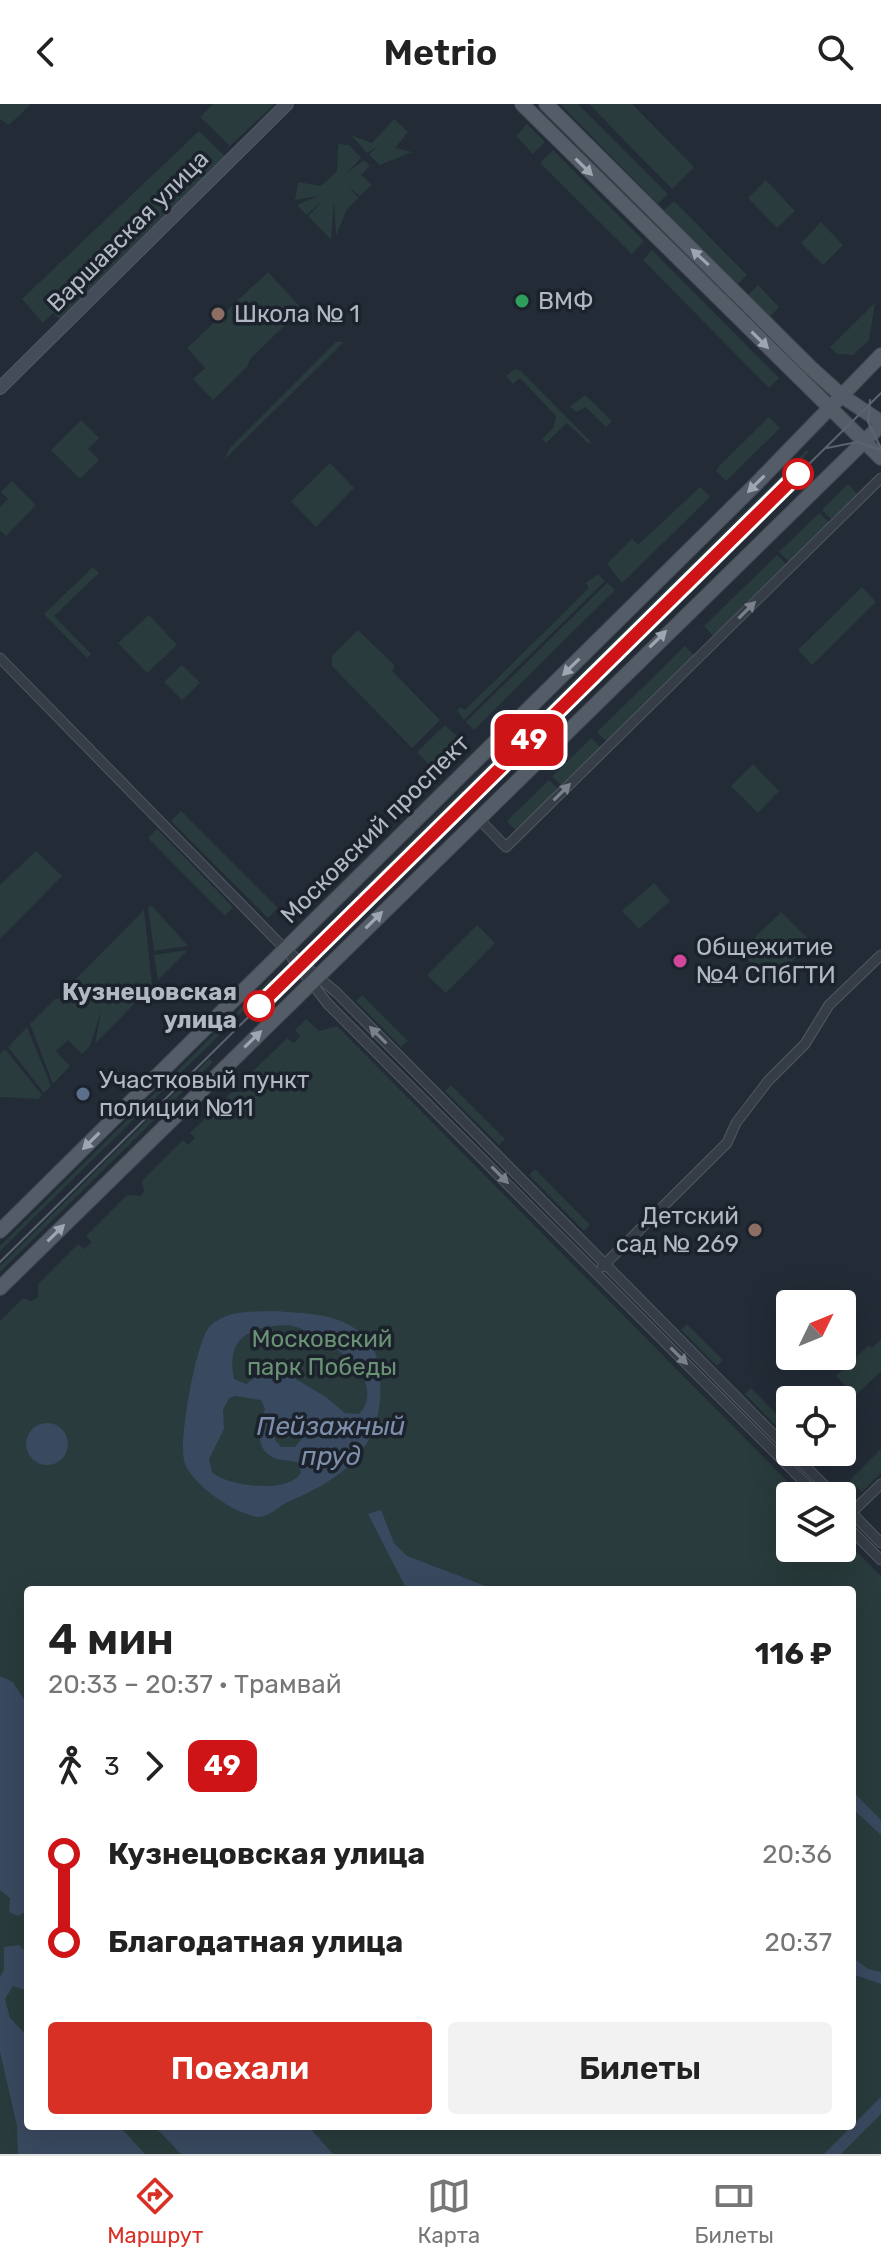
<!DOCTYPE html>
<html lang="ru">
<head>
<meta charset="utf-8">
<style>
	:root { --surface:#fff; --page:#f2f2f2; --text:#222; --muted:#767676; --line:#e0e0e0; --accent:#d93025 }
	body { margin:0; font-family:Rubik,sans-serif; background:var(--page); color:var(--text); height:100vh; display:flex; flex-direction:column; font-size:30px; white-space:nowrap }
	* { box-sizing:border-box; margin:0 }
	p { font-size:26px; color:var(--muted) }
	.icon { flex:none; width:44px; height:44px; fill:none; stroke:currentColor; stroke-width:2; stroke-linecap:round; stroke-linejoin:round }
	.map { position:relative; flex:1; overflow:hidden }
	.side { position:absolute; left:24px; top:1482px; width:832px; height:544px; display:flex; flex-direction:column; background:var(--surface); border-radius:8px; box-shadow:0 8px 32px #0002 }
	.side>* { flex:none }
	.badge { padding:0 16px; border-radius:12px; font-size:28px; line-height:52px }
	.needle { width:52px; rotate:47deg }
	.fabs { position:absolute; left:776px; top:1186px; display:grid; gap:16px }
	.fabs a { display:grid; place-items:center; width:80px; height:80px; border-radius:8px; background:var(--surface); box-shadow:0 8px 32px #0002; font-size:40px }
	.map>.badge { position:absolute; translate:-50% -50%; box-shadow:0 0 0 4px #fff }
	.legs { display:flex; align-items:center; gap:12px; height:88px; padding:0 24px; font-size:26px }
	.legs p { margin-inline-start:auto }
	.head { display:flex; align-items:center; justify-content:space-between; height:136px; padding:0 24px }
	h1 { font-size:44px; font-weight:600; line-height:60px }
	.cta { display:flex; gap:16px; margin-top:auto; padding:16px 24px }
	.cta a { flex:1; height:92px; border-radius:8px; background:var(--accent); color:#fff; font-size:32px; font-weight:600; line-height:92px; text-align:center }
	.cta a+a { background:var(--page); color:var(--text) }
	ul { padding:0 24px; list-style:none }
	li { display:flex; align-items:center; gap:28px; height:88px; font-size:30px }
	li i { display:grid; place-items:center; width:12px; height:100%; margin:0 10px; background:currentColor }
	li i::after { content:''; width:20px; height:20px; margin:-10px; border:6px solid; border-radius:50%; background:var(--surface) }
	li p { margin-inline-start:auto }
	li:first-child i { background:linear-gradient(#0000 50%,currentColor 0) }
	li:last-child i { background:linear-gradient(currentColor 50%,#0000 0) }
	header { display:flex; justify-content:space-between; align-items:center; height:104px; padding:0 24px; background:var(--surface); font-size:36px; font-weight:600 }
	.tab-bar { display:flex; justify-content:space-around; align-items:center; height:112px; border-top:2px solid var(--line); background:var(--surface); font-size:22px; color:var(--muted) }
	.tab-bar a { display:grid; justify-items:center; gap:4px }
	.tab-bar .current { color:var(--accent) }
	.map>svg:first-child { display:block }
	.green { fill:#293b3c; fill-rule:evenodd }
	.water { fill:#39495f; fill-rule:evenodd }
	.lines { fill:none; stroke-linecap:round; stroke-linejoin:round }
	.street-casing { stroke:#515862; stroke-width:11 }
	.secondary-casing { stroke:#515862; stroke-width:14 }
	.primary-casing { stroke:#3f4650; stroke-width:16 }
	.street { stroke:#363d47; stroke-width:9 }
	.secondary { stroke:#444c5a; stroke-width:12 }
	.primary { stroke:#545c67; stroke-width:14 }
	.tram { stroke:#5a6370; stroke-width:2 }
	.oneway { fill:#9ea6b1 }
	.oneway2 { fill:#7a818b }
	.line-1-casing { stroke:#fff; stroke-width:18 }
	.line-1 { stroke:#ce1417; stroke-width:12 }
	.leisure-dot { fill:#2e9e5b; stroke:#1b222c; stroke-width:3 }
	.education-dot { fill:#8d6e63; stroke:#1b222c; stroke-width:3 }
	.stop-1-dot { fill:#fff; stroke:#ce1417; stroke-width:4 }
	.hotel-dot { fill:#d1479c; stroke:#1b222c; stroke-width:3 }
	.service-dot { fill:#5c6f8a; stroke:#1b222c; stroke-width:3 }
	.labels { text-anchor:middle; stroke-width:7; stroke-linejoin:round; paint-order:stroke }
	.street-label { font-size:24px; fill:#b1b8c3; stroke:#1b222c }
	.poi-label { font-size:24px; fill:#b1b8c3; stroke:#1b222c; text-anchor:start }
	.stop-label { font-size:24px; font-weight:bold; fill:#b1b8c3; stroke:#1b222c; text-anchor:end }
	.park-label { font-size:24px; fill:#6a9274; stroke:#1b222c }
	.water-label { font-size:26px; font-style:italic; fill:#7c8eaa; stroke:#1b222c }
</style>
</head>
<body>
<header><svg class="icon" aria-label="back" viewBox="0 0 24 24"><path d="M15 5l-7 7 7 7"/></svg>Metrio<svg class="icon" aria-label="search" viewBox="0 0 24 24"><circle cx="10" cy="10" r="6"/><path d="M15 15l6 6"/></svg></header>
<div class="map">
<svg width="881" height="2050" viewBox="0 0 881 2050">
	<rect width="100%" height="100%" fill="#232b36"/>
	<g class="green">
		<path d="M0 0H31L9 21 0 15Z"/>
		<path d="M213 0H275L230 42 200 13Z"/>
		<path d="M560 0H578L668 90 658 100Z"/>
		<path d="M589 0H632L694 63 672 85Z"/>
		<path d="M394 15 408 28 395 44 412 48 380 61 369 51 376 43 367 49 351 31 372 39Z"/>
		<path d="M527 20 545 38 533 50 516 32Z"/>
		<path d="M199 27 227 54 62 217 53 209 43 219 22 195Z"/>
		<path d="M338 40 349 41 361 54 347 69 364 56 370 62 361 71 372 81 360 92 348 83 359 94 347 105 336 132 334 98 331 136 308 112 323 97 306 111 297 101 318 92 295 96 298 78 321 82 337 67Z"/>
		<path d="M553 46 644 137 632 150 540 59Z"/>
		<path d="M766 76 795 107 777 124 748 94Z"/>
		<path d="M674 97 747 171 738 180 664 106Z"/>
		<path d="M821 118 843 141 823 161 801 139Z"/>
		<path d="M652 146 779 274 769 284 643 156Z"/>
		<path d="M268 168 302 205 251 254 247 263 213 296 193 275 205 264 187 244Z"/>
		<path d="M758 181 779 203 770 213 748 191Z"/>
		<path d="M875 199 869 236 853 251 837 250 830 243Z"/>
		<path d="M336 238H344L223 357 230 344Z"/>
		<path d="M515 265 521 267 591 338 589 340 567 319 546 339 542 335 553 324 556 312 520 274 513 280 506 272Z"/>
		<path d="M585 291 612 317 606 323 586 303 577 308 570 303Z"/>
		<path d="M769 313 780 324 726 377 716 367 720 361Z"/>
		<path d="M81 316 99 334 88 345 99 356 80 375 51 346Z"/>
		<path d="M807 346 809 348 360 792 357 790Z"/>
		<path d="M330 359 354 384 316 423 291 397Z"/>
		<path d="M12 377 36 401 6 432 0 427V403L8 395 1 388Z"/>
		<path d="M848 380 857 390 831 415 822 406Z"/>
		<path d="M700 383 710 393 622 479 607 460 632 435 638 441Z"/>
		<path d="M766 405 769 409 331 842 327 838Z"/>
		<path d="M819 409 829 418 789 458 779 448Z"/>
		<path d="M777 451 786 460 713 532 704 522Z"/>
		<path d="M93 463 99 469 54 512 91 550 87 554 44 510Z"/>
		<path d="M598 470 605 477 464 616 457 607 460 603 465 606 589 484 586 479Z"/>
		<path d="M607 479 615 486 474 626 466 618Z"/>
		<path d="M862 483 876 498 812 561 798 546Z"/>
		<path d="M149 511 177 541 147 569 118 539Z"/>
		<path d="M358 526 395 562 392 567 440 616 412 644 332 562V552Z"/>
		<path d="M685 542 694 551 606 637 597 628Z"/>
		<path d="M182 561 200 579 182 596 164 578Z"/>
		<path d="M445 621 462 637 433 665 417 648Z"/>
		<path d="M591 634 600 643 561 681 552 673Z"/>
		<path d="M753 660 779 687 758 709 731 682Z"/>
		<path d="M549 676 558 685 515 726 507 717Z"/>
		<path d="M181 707 278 804 268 814 171 717Z"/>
		<path d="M157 725 233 803 225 812 148 734Z"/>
		<path d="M36 747 62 772 0 835V781Z"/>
		<path d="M654 779 670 797 639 825 622 807Z"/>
		<path d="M152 802 188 842 154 847 148 803Z"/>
		<path d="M144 806 152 881 138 895 120 889 119 892 136 898 95 940 101 908 90 942 82 950 68 936 56 947 70 962 53 980 30 920 55 895 87 892 61 890Z"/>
		<path d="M781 808 811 838 771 879 740 848Z"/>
		<path d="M477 821 495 839 446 889 427 871Z"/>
		<path d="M187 846V847L158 876 154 851Z"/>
		<path d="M270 875 273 878 0 1147V1142Z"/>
		<path d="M362 891 408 937 401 943 356 897Z"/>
		<path d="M306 915 319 927 337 922 802 1392H790V1444H842V1433L881 1472V2050H0V1217L23 1194 31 1197 38 1193V1180L78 1140 84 1145 92 1138 86 1132 127 1091 141 1092 144 1087 142 1077 183 1036 188 1041 195 1034 190 1029 232 988H245L249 982 246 974 287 934 294 939 300 932 295 926ZM28 1486H852V2022H28Z"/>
		<path d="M27 923 51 982 44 989 8 943Z"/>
		<path d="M5 945 42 991 38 995 0 993V950Z"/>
		<path d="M209 955 213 958 0 1168V1162Z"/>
		<path d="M451 981 505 1035 499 1041 445 987Z"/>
		<path d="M535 1065 590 1121 584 1127 529 1071Z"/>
		<path d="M687 1220 723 1256 717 1262 681 1226Z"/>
		<path d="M881 1236V1267L855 1292 836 1272 869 1241 872 1244Z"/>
		<path d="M751 1284 790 1324V1336L745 1290Z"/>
		<path d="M881 1345V1369L862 1388 850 1376Z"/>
	</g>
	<g class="water">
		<path d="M275 1207C297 1209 327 1209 347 1220 371 1232 379 1249 380 1274 385 1341 347 1373 290 1397 278 1402 272 1412 258 1413 235 1410 194 1382 185 1360 177 1342 196 1236 210 1222 228 1205 253 1208 275 1207ZM289 1221C320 1228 392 1274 359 1310L345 1309 326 1293 272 1261 246 1280 234 1275C225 1232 252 1222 289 1221ZM236 1292 261 1296 265 1305C258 1319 255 1345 272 1353 279 1357 289 1356 297 1358L301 1368C290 1391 226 1382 212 1368L209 1355 224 1325 223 1306 229 1294ZM283 1317H293L302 1327 301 1336 295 1343H281L275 1336 274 1327Z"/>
		<circle cx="47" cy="1340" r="21"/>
		<path d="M381 1406 394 1439 407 1452 496 1486H407L368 1410Z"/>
		<path d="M0 1572 13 1578 28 1602V1806L18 1812 9 1808 10 1794 0 1786Z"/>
		<path d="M852 1687 881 1716V1731L852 1704Z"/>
		<path d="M19 1841 28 1850V1887L13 1882 5 1895 10 1914 28 1933V2022H119L145 2050H18L17 2022 0 1948V1873L4 1866V1843Z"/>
		<path d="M852 1853 868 1865 881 1868V1880L852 1870Z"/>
		<path d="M881 1993V2010L841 2050H824Z"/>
		<path d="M154 2022H308L333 2050H181Z"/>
	</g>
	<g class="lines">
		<g class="street-casing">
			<g id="street">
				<path d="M0 554 285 845 337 889 790 1347"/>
				<path d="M477 713 506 743 881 374"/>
				<path d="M292 854 328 900 818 1392"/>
				<path d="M602 1163 727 1039 736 1019 768 977 805 940 829 901 881 851"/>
				<path d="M791 1348 835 1392"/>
				<path d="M842 1399 881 1439"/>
				<path d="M849 1411 881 1380"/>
				<path d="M842 1417 881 1456"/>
			</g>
		</g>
		<g class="secondary-casing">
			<path id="secondary" d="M0 284 287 0"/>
		</g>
		<g class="primary-casing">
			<g id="primary">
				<path d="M522 0 881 354"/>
				<path d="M546 0 811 264 842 292 881 318"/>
				<path d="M0 1127 755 381 881 251"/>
				<path d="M0 1184 881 321"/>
			</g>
		</g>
		<use href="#street" class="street"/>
		<use href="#secondary" class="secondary"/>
		<use href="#primary" class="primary"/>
		<g class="tram">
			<path d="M870 296 868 318 881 344"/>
			<path d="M827 344 857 338 881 346"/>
			<path d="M0 1158 881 289"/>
		</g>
	</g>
	<defs><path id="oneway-solid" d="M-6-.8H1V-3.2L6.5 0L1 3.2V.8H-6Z" transform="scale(2)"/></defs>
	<g class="oneway">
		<use href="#oneway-solid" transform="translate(584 63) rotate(45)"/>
		<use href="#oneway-solid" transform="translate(700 153) rotate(-137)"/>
		<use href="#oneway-solid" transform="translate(760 236) rotate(45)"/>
		<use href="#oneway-solid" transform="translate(756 380) rotate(135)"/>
		<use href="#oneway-solid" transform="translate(658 535) rotate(-45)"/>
		<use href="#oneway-solid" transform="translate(571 563) rotate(135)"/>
		<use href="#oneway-solid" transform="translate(374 816) rotate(-45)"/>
		<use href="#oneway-solid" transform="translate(253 935) rotate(-44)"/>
		<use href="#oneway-solid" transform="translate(91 1037) rotate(135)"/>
		<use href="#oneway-solid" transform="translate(56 1129) rotate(-45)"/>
	</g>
	<g class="oneway2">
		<use href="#oneway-solid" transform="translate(747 506) rotate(-45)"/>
		<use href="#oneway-solid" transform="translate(562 688) rotate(-45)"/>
		<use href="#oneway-solid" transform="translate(378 931) rotate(-135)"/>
		<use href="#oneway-solid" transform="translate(500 1071) rotate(45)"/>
		<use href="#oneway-solid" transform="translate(679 1252) rotate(45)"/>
	</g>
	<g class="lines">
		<g class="line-1-casing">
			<path id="line-1" d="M259 902 798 370"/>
		</g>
		<use href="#line-1" class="line-1"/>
	</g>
	<circle class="leisure-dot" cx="522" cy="197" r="8"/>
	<g class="education-dot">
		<circle cx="218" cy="210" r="8"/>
		<circle cx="755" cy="1126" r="8"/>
	</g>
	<g class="stop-1-dot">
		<circle cx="798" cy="370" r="14"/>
		<circle cx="259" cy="902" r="14"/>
	</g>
	<circle class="hotel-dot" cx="680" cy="857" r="8"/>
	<circle class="service-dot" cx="83" cy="990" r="8"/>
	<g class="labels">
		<g class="street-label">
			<text transform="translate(128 127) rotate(-45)" y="8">Варшавская улица</text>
			<text transform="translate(375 725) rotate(-45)" y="8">Московский проспект</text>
		</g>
		<g class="poi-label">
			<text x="538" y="205">ВМФ</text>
			<text x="234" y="218">Школа № 1</text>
			<text x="696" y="851">Общежитие<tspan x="696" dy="28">№4 СПбГТИ</tspan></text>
			<text x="99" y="984">Участковый пункт<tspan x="99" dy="28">полиции №11</tspan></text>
			<text x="739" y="1120" text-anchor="end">Детский<tspan x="739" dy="28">сад № 269</tspan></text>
		</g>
		<g class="stop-label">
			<text x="237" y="896">Кузнецовская<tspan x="237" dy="28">улица</tspan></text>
		</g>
		<g class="park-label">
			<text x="322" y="1243">Московский<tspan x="322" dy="28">парк Победы</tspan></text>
		</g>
		<g class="water-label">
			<text x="331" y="1331">Пейзажный<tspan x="331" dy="30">пруд</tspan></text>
		</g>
	</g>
</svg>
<div class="fabs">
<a><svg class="needle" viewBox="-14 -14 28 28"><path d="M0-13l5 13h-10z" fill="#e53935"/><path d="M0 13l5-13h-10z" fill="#767676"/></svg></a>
<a><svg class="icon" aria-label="locate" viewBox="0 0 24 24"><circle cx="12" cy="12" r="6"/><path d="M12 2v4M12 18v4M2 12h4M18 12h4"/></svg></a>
<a><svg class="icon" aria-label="layers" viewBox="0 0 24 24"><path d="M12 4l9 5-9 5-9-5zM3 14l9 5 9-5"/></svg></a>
</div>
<b class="badge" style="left:529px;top:636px;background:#ce1417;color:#fff">49</b>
<section class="side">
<div class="head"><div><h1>4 мин</h1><p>20:33 – 20:37 · Трамвай</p></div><b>116 ₽</b></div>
<div class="legs"><svg class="icon" aria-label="walk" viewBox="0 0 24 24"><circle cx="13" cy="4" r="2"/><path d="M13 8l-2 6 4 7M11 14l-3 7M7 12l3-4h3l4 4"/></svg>3<svg class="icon" aria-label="forward" viewBox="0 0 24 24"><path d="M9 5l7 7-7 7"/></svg><b class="badge" style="background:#ce1417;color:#fff">49</b></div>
<ul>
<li><i style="color:#ce1417"></i><b>Кузнецовская улица</b><p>20:36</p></li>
<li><i style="color:#ce1417"></i><b>Благодатная улица</b><p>20:37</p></li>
</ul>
<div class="cta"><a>Поехали</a><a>Билеты</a></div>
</section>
</div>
<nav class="tab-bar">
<a class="current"><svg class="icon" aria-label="directions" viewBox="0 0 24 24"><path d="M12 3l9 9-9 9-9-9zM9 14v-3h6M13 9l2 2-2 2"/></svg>Маршрут</a>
<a><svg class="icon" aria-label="map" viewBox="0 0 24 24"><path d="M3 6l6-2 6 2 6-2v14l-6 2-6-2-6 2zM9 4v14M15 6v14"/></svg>Карта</a>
<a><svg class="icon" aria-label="tickets" viewBox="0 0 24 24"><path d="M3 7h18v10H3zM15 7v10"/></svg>Билеты</a>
</nav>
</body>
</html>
